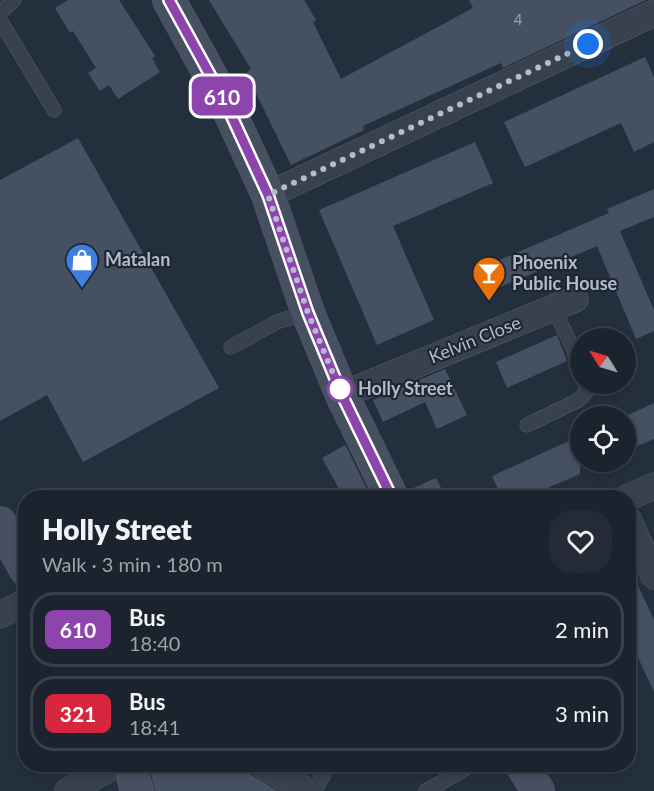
<!DOCTYPE html>
<html lang="en">
<head>
<meta charset="utf-8">
<style>
	:root { --surface:#1b232e; --page:#242b36; --text:#f1f3f6; --muted:#a0a4aa; --line:#39404a }
	body { margin:0; font-family:Lato,sans-serif; background:var(--page); color:var(--text); height:100vh; display:flex; flex-direction:column; font-size:22px; white-space:nowrap }
	* { box-sizing:border-box; margin:0 }
	p { font-size:20px; color:var(--muted) }
	.icon { flex:none; width:33px; height:33px; fill:none; stroke:currentColor; stroke-width:2; stroke-linecap:round; stroke-linejoin:round }
	.map { position:relative; flex:1; overflow:hidden }
	.panel { position:absolute; left:18px; top:490px; width:618px; height:282px; display:flex; flex-direction:column; background:var(--surface); border-radius:24px; box-shadow:0 3px 9px #0003,0 0 0 2px var(--line) }
	.panel>* { flex:none }
	.badge { padding:0 12px; border-radius:9px; font-size:21px; line-height:39px }
	.needle { width:39px; rotate:307deg }
	.buttons { position:absolute; left:570px; top:328px; display:grid; gap:12px }
	.buttons a { display:grid; place-items:center; width:66px; height:66px; border-radius:50%; background:var(--surface); box-shadow:0 3px 9px #0003,0 0 0 2px var(--line); font-size:30px }
	.you { position:absolute; width:30px; height:30px; margin:-15px; border:4px solid #fff; border-radius:50%; background:#1a73e8; box-shadow:0 0 0 9px #1a73e833 }
	.map>.badge { position:absolute; translate:-50% -50%; box-shadow:0 0 0 3px #fff }
	.round { display:grid; place-items:center; flex:none; width:63px; height:63px; border-radius:24px; background:var(--page) }
	.overview { display:flex; align-items:center; justify-content:space-between; height:102px; padding:0 24px }
	h1 { font-size:28px; font-weight:800; line-height:45px }
	ul { padding:0; list-style:none }
	li { display:flex; align-items:center; gap:18px; height:75px; margin:0 12px 9px; padding:0 12px; border:3px solid var(--line); border-radius:24px }
	li div { flex:1 }
	li b { display:block; font-size:22px }
	li em { font-style:normal }
	li .badge { min-width:66px; font-weight:700; text-align:center }
	.map>svg:first-child { display:block }
	.building { fill:#455162 }
	.lines { fill:none; stroke-linecap:round; stroke-linejoin:round }
	.lane-casing { stroke:#565f6c; stroke-width:15 }
	.street-casing { stroke:#565f6c; stroke-width:27 }
	.secondary-casing { stroke:#565f6c; stroke-width:34 }
	.lane { stroke:#38414e; stroke-width:14 }
	.street { stroke:#38414e; stroke-width:26 }
	.secondary { stroke:#465061; stroke-width:33 }
	.line-casing { stroke:#fff; stroke-width:14 }
	.line { stroke:#8e44ad; stroke-width:9 }
	.walk { stroke:#b4bcc9; stroke-width:6; stroke-dasharray:0 10.8 }
	.stop-dot { fill:#fff; stroke:#8e44ad; stroke-width:3 }
	.labels { text-anchor:middle; stroke-width:4.5; stroke-linejoin:round; paint-order:stroke }
	.number-label { font-size:15px; fill:#98a1af }
	.poi-label { font-size:18px; font-weight:bold; fill:#b4bcc9; stroke:#1d2633; text-anchor:start }
	.street-label { font-size:18px; fill:#b4bcc9; stroke:#1d2633 }
	.stop-label { font-size:18px; font-weight:bold; fill:#b4bcc9; stroke:#1d2633; text-anchor:start }
</style>
</head>
<body>
<div class="map">
<svg width="654" height="791" viewBox="0 0 654 791">
	<rect width="100%" height="100%" fill="#242f3e"/>
	<g class="building">
		<path d="M68 0H119L155 56 152 58 160 72 118 99 109 85 100 91 88 73 96 68 73 31 70 33 55 8Z"/>
		<path d="M209 0H304L316 20 313 22 341 79 473 8 469 0H646L503 68 501 63 363 126 364 130 291 165 246 73 251 69Z"/>
		<path d="M645 57 654 77V142L634 152 621 123 525 167 504 122Z"/>
		<path d="M78 138 219 388 83 462 47 395 0 421V180Z"/>
		<path d="M475 142 493 183 393 226 434 320 377 345 319 210Z"/>
		<path d="M654 189V217L620 231 654 310V331L636 339 597 246 498 288 488 265 609 213 607 209Z"/>
		<path d="M557 335 567 361 507 388 496 362Z"/>
		<path d="M445 369 467 415 437 429 425 402 383 422 373 400Z"/>
		<path d="M654 403V439L626 451V416Z"/>
		<path d="M580 436V474L524 498H502L492 476Z"/>
		<path d="M345 445 348 450 371 498H344L322 458Z"/>
		<path d="M436 478 446 498H411L409 490Z"/>
		<path d="M628 564 654 620V692L628 636Z"/>
		<path d="M149 765H236L278 791H155Z"/>
	</g>
	<g class="lines">
		<g class="lane-casing">
			<g id="lane">
				<path d="M0 13 14 0"/>
				<path d="M0 20 54 110"/>
				<path d="M553 308 572 346 580 370"/>
				<path d="M231 347 279 321 308 313"/>
				<path d="M527 425 579 400 588 390 585 384"/>
				<path d="M314 791 323 776 316 765"/>
				<path d="M426 791 472 765"/>
			</g>
		</g>
		<g class="street-casing">
			<g id="street">
				<path d="M268 195 654 13"/>
				<path d="M342 395 575 299"/>
				<path d="M627 498 654 486"/>
				<path d="M628 519 654 576"/>
				<path d="M0 615 26 602"/>
				<path d="M263 765 307 791"/>
				<path d="M68 791 115 765"/>
			</g>
		</g>
		<g class="secondary-casing">
			<g id="secondary">
				<path d="M169 0 226 104 268 195 308 313 342 395 392 498"/>
				<path d="M0 523 26 570"/>
				<path d="M130 765 137 791"/>
				<path d="M522 765 538 791"/>
			</g>
		</g>
		<use href="#lane" class="lane"/>
		<use href="#street" class="street"/>
		<use href="#secondary" class="secondary"/>
	</g>
	<g class="lines">
		<g class="line-casing">
			<path id="line" d="M169 0 226 104 268 195 308 313 342 395 392 498"/>
		</g>
		<use href="#line" class="line"/>
		<path class="walk" d="M340 389 342 395 308 313 268 195 588 44"/>
	</g>
	<defs>
		<g id="shop-pin" transform="scale(1.725)"><path d="M0 17L-7.5 6A9.5 9.5 0 1 1 7.5 6Z" fill="#3f7fe0" stroke="#1d2633"/><path d="M-5-2.5h2.3a2.7 3.5 0 0 1 5.4 0H5L5.5 6h-11ZM-1.5-2.5h3a1.5 2.3 0 0 0-3 0Z" fill="#fff"/></g>
		<g id="bar-pin" transform="scale(1.725)"><path d="M0 17L-7.5 6A9.5 9.5 0 1 1 7.5 6Z" fill="#e8710a" stroke="#1d2633"/><path d="M-6-5H6L.8 .8V4.5H3.5V6h-7V4.5H-.8V.8Z" fill="#fff"/></g>
	</defs>
	<g fill-rule="evenodd">
		<use href="#shop-pin" x="82" y="260"/>
		<use href="#bar-pin" x="489" y="273"/>
	</g>
	<circle class="stop-dot" cx="340" cy="389" r="12"/>
	<g class="labels">
		<g class="number-label">
			<text x="518" y="25">4</text>
		</g>
		<g class="poi-label">
			<text x="105" y="266">Matalan</text>
			<text x="512" y="269">Phoenix<tspan x="512" dy="21">Public House</tspan></text>
		</g>
		<g class="street-label">
			<text transform="translate(475 340) rotate(-22)" y="6">Kelvin Close</text>
		</g>
		<g class="stop-label">
			<text x="358" y="395">Holly Street</text>
		</g>
	</g>
</svg>
<div class="buttons">
<a><svg class="needle" viewBox="-14 -14 28 28"><path d="M0-13l5 13h-10z" fill="#e53935"/><path d="M0 13l5-13h-10z" fill="#a0a4aa"/></svg></a>
<a><svg class="icon" aria-label="locate" viewBox="0 0 24 24"><circle cx="12" cy="12" r="6"/><path d="M12 2v4M12 18v4M2 12h4M18 12h4"/></svg></a>
</div>
<div class="you" style="left:588px;top:44px"></div>
<b class="badge" style="left:222px;top:96px;background:#8e44ad;color:#fff">610</b>
<section class="panel">
<div class="overview"><div><h1>Holly Street</h1><p>Walk · 3 min · 180 m</p></div><a class="round"><svg class="icon" aria-label="heart" viewBox="0 0 24 24"><path d="M12 20l-8-8c-3-5 5-10 8-4 3-6 11-1 8 4z"/></svg></a></div>
<ul>
<li><span class="badge" style="background:#8e44ad;color:#fff">610</span><div><b>Bus</b><p>18:40</p></div><em>2 min</em></li>
<li><span class="badge" style="background:#d7263d;color:#fff">321</span><div><b>Bus</b><p>18:41</p></div><em>3 min</em></li>
</ul>
</section>
</div>
</body>
</html>
